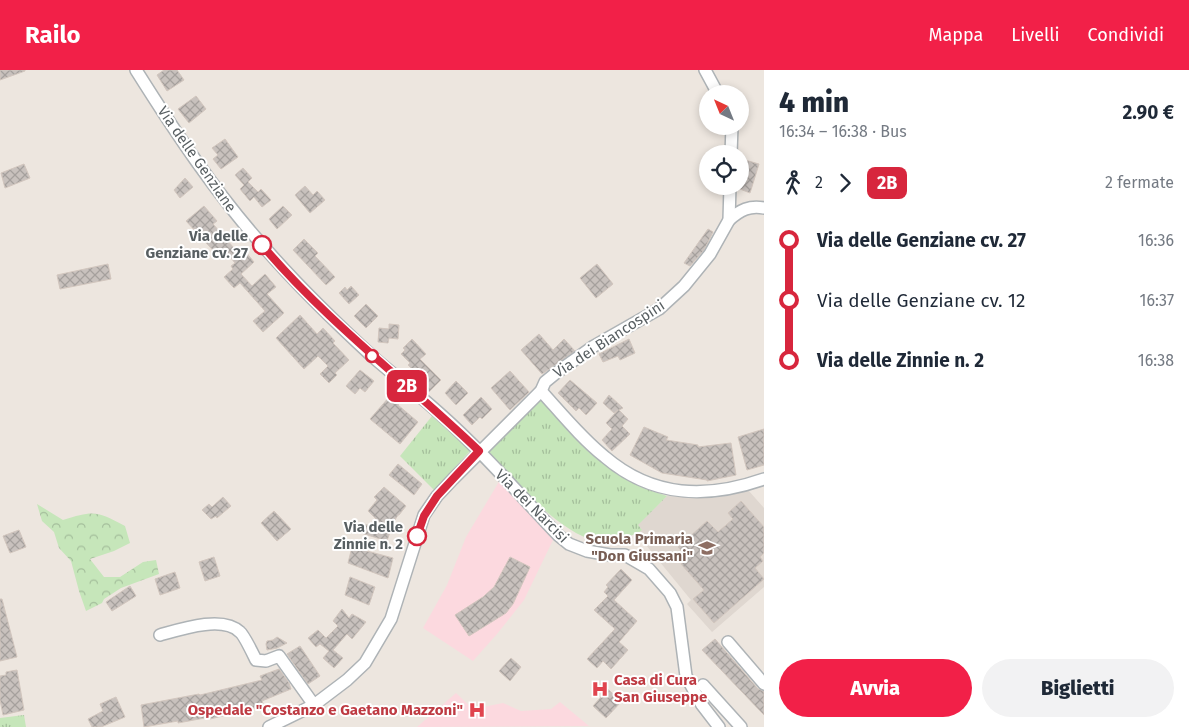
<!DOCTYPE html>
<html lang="it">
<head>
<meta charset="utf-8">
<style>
	:root { --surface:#fff; --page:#f2f2f3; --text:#1f2937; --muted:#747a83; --accent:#f22048 }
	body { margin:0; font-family:"Fira Sans",sans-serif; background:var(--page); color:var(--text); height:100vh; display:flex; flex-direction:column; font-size:19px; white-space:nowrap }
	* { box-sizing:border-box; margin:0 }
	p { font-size:16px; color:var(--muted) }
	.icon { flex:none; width:28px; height:28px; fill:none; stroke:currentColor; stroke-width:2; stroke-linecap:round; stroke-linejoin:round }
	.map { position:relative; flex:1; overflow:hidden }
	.drawer { display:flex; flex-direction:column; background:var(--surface); width:425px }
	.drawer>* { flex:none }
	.badge { padding:0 10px; border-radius:8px; font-size:18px; line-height:32px }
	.needle { width:32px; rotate:317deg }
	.tools { position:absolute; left:699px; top:15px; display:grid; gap:10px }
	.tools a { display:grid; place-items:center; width:50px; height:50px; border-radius:50%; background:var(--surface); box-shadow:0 2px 8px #0003; font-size:25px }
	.map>.badge { position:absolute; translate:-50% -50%; box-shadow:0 0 0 2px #fff }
	.legs { display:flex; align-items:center; gap:8px; height:55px; padding:0 15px; font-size:16px }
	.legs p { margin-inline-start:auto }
	.head { display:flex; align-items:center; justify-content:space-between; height:85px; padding:0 15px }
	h1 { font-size:28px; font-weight:800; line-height:38px }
	.primary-button { display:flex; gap:10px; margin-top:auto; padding:10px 15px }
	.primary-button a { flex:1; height:58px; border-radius:30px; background:var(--accent); color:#fff; font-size:20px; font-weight:800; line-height:58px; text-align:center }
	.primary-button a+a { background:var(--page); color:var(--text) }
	ul { padding:0 15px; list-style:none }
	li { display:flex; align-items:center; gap:18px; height:60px; font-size:19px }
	li i { display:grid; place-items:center; width:8px; height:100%; margin:0 6px; background:currentColor }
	li i::after { content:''; width:12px; height:12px; margin:-6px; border:4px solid; border-radius:50%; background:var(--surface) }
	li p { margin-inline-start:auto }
	li:first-child i { background:linear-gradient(#0000 50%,currentColor 0) }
	li:last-child i { background:linear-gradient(currentColor 50%,#0000 0) }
	header { display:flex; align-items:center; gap:30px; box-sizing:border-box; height:70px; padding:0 25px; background:var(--accent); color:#fff }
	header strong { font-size:24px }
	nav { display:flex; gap:28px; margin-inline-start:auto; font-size:18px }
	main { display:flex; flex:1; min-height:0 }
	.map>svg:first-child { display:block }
	.education { fill:#dfd7d0 }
	.medical { fill:#fcd9df }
	.forest { fill:url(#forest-crowns) }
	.park { fill:url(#park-tufts) }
	.building { fill:url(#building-cross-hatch); stroke:#d2c6be }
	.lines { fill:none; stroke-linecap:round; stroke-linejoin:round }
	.minor-casing { stroke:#aeb3b6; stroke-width:14 }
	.minor { stroke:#fff; stroke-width:11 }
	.line-1-casing { stroke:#fff; stroke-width:11 }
	.line-1 { stroke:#d7263d; stroke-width:8 }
	.stop-1-dot { fill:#fff; stroke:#d7263d; stroke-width:2.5 }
	.labels { text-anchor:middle; stroke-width:4; stroke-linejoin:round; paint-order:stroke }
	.street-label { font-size:15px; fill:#585f62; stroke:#fff }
	.stop-label { font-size:15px; font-weight:bold; fill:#585f62; stroke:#fff; text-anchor:end }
	.education-label { font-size:15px; font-weight:bold; fill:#785e54; stroke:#fff; text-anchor:end }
	.health-label { font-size:15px; font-weight:bold; fill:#be3a42; stroke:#fff; text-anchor:start }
</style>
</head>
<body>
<header>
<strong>Railo</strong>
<nav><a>Mappa</a><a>Livelli</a><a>Condividi</a></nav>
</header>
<main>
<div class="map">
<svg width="764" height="657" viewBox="0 0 764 657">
	<defs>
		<pattern id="forest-crowns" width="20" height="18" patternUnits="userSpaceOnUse" patternTransform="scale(1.25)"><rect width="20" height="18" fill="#c6e6ba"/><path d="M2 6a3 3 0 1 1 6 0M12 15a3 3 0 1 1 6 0" fill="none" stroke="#a4be9b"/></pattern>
		<pattern id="park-tufts" width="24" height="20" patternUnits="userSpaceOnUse" patternTransform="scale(1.25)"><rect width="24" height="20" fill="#c6e6ba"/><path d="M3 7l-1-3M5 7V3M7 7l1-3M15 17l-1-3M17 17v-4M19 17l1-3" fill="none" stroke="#a4be9b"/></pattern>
		<pattern id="building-cross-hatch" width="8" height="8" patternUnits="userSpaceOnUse" patternTransform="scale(1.25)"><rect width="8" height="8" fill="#c8c1bd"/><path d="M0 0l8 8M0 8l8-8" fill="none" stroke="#a5a09d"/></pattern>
	</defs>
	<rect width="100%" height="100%" fill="#ede6df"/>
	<path class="education" d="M748 420 764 438V517L712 562 687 534 691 530 637 464 642 460 637 455 667 426 713 428 731 425Z"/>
	<g class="medical">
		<path d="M500 410 553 470 524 530 497 564 473 591 423 558 447 515 466 467Z"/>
		<path d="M456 623 473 639 503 633 521 641 551 639 560 632 589 656 417 657Z"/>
	</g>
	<path class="forest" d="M37 434 63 450C94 440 97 441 125 456L130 473 114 481 90 489 104 507H120L143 492 156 490 159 504 121 518 104 529 102 533 86 541 79 521 71 491 59 478 54 462 42 451Z"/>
	<g class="park">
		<path d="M540 328 613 401 643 418 667 426 638 455 642 460 637 464C627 466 605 473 596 471 558 462 514 410 486 382Z"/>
		<path d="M432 346 470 381 434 420 400 386Z"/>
		<path d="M24 645 26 657H0V648Z"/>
	</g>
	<g class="building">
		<path d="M0 0H25V1L0 10Z"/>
		<path d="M164 0H177L184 10 167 21 157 5Z"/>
		<path d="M196 26 206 39 189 53 178 39Z"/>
		<path d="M225 69 238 87 221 99 213 89 218 85 212 78Z"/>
		<path d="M745 90 759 94 750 123 740 119V106Z"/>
		<path d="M24 94 30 108 5 118 1 103Z"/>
		<path d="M243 98 252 108 248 112 258 122 261 119 271 130 262 137 254 127 250 131 240 119 244 115 235 105Z"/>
		<path d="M185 108 193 117 180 128 174 120Z"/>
		<path d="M305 116 313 125 317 121 325 130 310 143 295 125Z"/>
		<path d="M204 136 217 151 213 154 240 185 245 181 254 192 241 204 252 216 265 204 276 217 267 224 284 243 263 262 253 251 265 241 240 213 234 218 224 207 233 199 231 196 235 193 227 183 221 189 186 151Z"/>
		<path d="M283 136 292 145 277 159 269 149Z"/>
		<path d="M708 159 713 162 704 180 690 196 684 193Z"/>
		<path d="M304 169 318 183 315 186 335 207 326 215 293 180Z"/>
		<path d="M108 194 111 209 60 219 57 205Z"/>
		<path d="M597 194 613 214 596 228 580 208Z"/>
		<path d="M351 216 359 225 349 234 339 223 345 217 347 220Z"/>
		<path d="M366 234 378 246 366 258 354 246Z"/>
		<path d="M300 245 317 264 323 258 335 271 333 273 349 290 335 303 337 305 329 313 320 304 328 296 318 286 304 299 276 268Z"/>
		<path d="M389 254 399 255 398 269 389 268 388 273 378 272 379 258 389 259Z"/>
		<path d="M539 264 553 280 564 269 575 281 542 304 521 280Z"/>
		<path d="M412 269 426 284 420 289 441 310 429 322 415 308 418 305 408 295 410 293 401 284 405 280 403 278Z"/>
		<path d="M629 269 635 283 620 290 618 286 603 292 599 284Z"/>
		<path d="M360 300 374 311 365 322 360 318 355 324 346 316Z"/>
		<path d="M510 301 529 322 510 340 491 318Z"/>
		<path d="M570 310 597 333 586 345 579 338 576 341 558 323Z"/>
		<path d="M456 311 468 323 456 335 445 323Z"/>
		<path d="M609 325 623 338 619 340 628 349 622 356 630 364 612 381 602 370 612 359 606 353 618 340 614 343 603 333Z"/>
		<path d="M390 326 399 333 398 335 418 352 400 374 370 349Z"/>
		<path d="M481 327 492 339 482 349 480 347 472 355 463 345Z"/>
		<path d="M644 357 668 367 666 370 698 375V377L731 373 736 405 707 411V410L662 403 630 385Z"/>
		<path d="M764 359V395L747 400 738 367Z"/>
		<path d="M398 394 422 414 414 425 389 405Z"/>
		<path d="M384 417 406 436 399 445H398L388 461 368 441 377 430 374 427Z"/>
		<path d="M223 427 231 436 217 448 216 446 211 449 202 440 209 434 212 437Z"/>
		<path d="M741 431 764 457V483L760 487 763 491 755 498 764 509 714 553 693 529 704 520 681 494 688 488 678 477 707 451 718 462 733 449 728 443Z"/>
		<path d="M274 441 291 459 277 471 261 453Z"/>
		<path d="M364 454 390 462 387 471 361 463Z"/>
		<path d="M19 460 26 477 10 483 3 466Z"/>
		<path d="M352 477 393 488 388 508 348 493Z"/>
		<path d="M214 487 220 506 205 511 199 492Z"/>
		<path d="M510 487 530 497 513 534 506 543 469 566 455 545 483 527 494 517Z"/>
		<path d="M621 499 632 510 614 530 637 551 619 572 628 580 611 599 603 591 597 598 587 589 615 559 594 540 608 526 604 522 608 517 606 515Z"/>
		<path d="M175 502 180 518 160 525 155 509Z"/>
		<path d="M350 507 375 517 369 535 345 525Z"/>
		<path d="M130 516 136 526 112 541 106 532Z"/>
		<path d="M0 529H2L17 587 0 591Z"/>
		<path d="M342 539 349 548 352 544 366 552 352 569 347 564 333 580 343 588 334 598 323 588 329 581 320 574 316 577 308 568 318 560 326 568 338 556 333 551Z"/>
		<path d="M277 567 287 573 277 578 267 580 266 574 267 571 273 570Z"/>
		<path d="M715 569 758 619 764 621V645L702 580Z"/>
		<path d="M300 576 320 606 308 614 287 584Z"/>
		<path d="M511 588 521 597 510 611 499 601Z"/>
		<path d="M279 599 289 613 291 619 262 631 264 636 210 649V647L178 653V651L144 657 141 635 199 624 200 625 262 610 260 606Z"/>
		<path d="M17 600 24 640 3 645 0 630V606L6 605V602Z"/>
		<path d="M608 619 621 632 606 648 593 636Z"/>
		<path d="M116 627 125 647 101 657H92L88 649 103 641 100 634Z"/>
	</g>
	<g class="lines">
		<g class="minor-casing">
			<g id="minor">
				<path d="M136 0C175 62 215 122 264 177 298 216 335 252 373 287 395 306 418 324 439 343 482 381 519 424 558 465L569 474 587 481 610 485H625L649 499 670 523 677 537 686 606 702 635 719 657"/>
				<path d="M705 0 718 24"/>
				<path d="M731 84 732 56"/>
				<path d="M729 150C740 140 750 135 764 138"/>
				<path d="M541 321C561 343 581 368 605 387 653 428 707 429 764 409"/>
				<path d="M160 565C181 559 223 545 240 562 244 565 253 584 256 590L266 591 279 586 314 635"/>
				<path d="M728 572 764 614"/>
				<path d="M703 615 741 657"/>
				<path d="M269 657 314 635 347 610 365 593 391 549 424 445 437 426 453 409 541 321 545 312 556 303 594 276 659 239 684 216 710 184 729 150 730 116"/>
			</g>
		</g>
		<use href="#minor" class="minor"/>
	</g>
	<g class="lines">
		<g class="line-1-casing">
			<path id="line-1" d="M262 175C326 251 407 312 479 381L437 426 424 446 417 466"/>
		</g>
		<use href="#line-1" class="line-1"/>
	</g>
	<defs>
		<g id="school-bare" transform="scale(1.35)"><path d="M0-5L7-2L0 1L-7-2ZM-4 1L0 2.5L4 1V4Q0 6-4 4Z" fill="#8d6e63" stroke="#fff" stroke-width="2.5" paint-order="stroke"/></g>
		<g id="hospital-bare" transform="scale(1.35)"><path d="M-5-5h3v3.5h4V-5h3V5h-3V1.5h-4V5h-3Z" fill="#e0444e" stroke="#fff" stroke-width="2.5" paint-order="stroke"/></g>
	</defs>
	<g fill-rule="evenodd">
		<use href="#school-bare" x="707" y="478"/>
		<use href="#hospital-bare" x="600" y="619"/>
		<use href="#hospital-bare" x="477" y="640"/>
	</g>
	<g class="stop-1-dot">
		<circle cx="262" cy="175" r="9"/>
		<circle cx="372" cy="286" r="6"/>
		<circle cx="417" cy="466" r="9"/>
	</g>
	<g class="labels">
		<g class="street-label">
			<text transform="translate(197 89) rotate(55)" y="5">Via delle Genziane</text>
			<text transform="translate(609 269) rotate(-33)" y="5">Via dei Biancospini</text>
			<text transform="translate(532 436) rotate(45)" y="5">Via dei Narcisi</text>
		</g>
		<g class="stop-label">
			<text x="248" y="171">Via delle<tspan x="248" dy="17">Genziane cv. 27</tspan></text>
			<text x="403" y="462">Via delle<tspan x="403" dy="17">Zinnie n. 2</tspan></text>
		</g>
		<g class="education-label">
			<text x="693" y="474">Scuola Primaria<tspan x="693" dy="17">"Don Giussani"</tspan></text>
		</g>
		<g class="health-label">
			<text x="614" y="615">Casa di Cura<tspan x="614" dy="17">San Giuseppe</tspan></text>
			<text x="463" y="645" text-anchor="end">Ospedale "Costanzo e Gaetano Mazzoni"</text>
		</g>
	</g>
</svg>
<div class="tools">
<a><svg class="needle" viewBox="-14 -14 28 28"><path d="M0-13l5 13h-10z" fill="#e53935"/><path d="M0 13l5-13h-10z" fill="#747a83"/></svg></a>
<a><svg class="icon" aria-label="locate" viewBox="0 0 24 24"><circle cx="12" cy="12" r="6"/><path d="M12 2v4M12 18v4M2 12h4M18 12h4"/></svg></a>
</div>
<b class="badge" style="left:407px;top:316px;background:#d7263d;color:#fff">2B</b>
</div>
<section class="drawer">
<div class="head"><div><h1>4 min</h1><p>16:34 – 16:38 · Bus</p></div><b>2.90 €</b></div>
<div class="legs"><svg class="icon" aria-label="walk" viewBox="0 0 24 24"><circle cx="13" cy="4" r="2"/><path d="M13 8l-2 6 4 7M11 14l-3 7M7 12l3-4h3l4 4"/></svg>2<svg class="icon" aria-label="forward" viewBox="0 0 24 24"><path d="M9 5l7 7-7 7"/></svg><b class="badge" style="background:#d7263d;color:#fff">2B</b><p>2 fermate</p></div>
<ul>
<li><i style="color:#d7263d"></i><b>Via delle Genziane cv. 27</b><p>16:36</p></li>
<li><i style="color:#d7263d"></i><span>Via delle Genziane cv. 12</span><p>16:37</p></li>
<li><i style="color:#d7263d"></i><b>Via delle Zinnie n. 2</b><p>16:38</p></li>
</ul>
<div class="primary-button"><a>Avvia</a><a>Biglietti</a></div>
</section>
</main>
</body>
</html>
